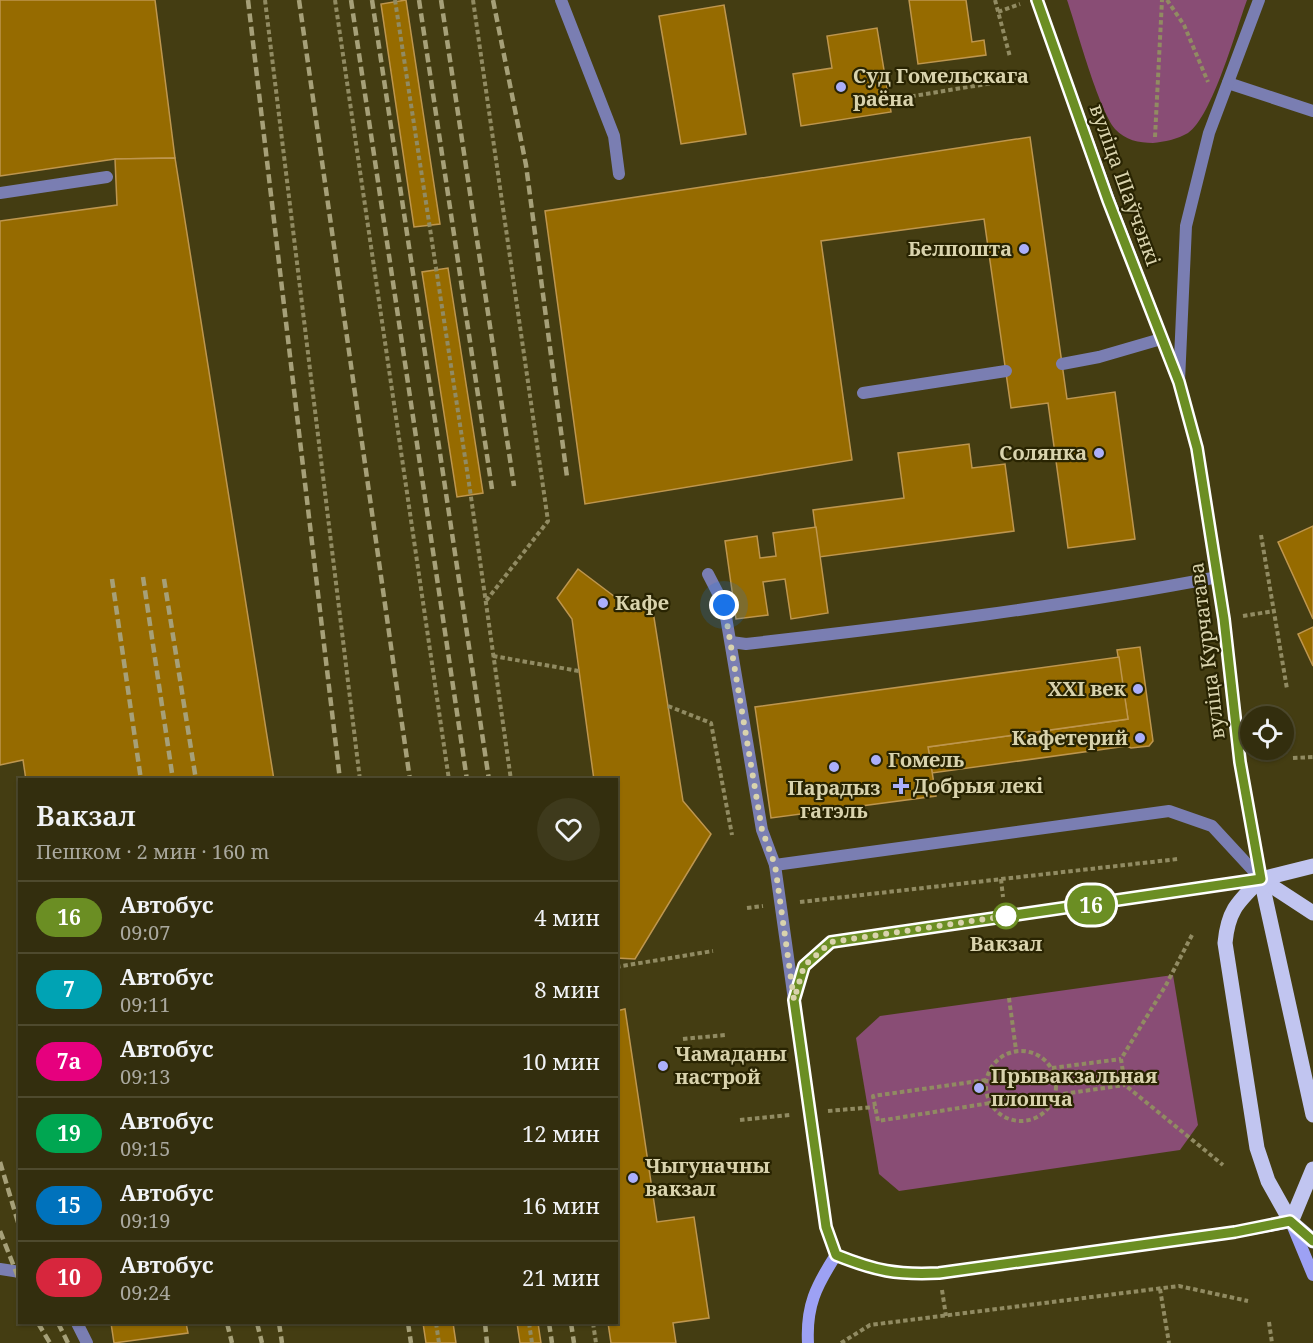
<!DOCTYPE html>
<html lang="ru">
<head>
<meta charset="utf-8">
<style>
	:root { --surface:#332e0e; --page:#3e3a1c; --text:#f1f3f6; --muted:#a9a89e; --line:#4e4a2e }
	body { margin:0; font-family:"Noto Serif",serif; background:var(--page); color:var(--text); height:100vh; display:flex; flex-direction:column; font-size:22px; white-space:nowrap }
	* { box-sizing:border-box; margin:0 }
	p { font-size:20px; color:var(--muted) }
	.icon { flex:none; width:33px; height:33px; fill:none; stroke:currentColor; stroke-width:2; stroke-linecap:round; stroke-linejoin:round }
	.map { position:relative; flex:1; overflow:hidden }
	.panel { position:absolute; left:18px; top:778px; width:600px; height:546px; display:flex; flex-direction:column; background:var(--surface); border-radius:0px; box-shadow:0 2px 4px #0004,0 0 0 2px var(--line) }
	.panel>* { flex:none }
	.badge { padding:0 12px; border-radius:20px; font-size:21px; line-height:39px }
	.buttons { position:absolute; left:1240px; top:706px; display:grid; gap:12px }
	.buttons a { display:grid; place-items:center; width:54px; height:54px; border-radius:50%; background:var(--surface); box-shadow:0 2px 4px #0004,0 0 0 2px var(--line); font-size:30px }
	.you { position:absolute; width:30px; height:30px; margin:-15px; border:4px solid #fff; border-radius:50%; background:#1a73e8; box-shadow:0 0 0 9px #1a73e833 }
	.map>.badge { position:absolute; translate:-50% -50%; box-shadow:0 0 0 3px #fff }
	.round { display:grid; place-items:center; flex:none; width:63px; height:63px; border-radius:32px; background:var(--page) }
	.headline { display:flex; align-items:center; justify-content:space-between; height:102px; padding:0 18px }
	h1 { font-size:28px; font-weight:600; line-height:45px }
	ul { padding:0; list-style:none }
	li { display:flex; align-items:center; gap:18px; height:72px; padding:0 18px; border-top:2px solid var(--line) }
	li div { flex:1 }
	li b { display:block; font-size:22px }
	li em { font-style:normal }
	li .badge { min-width:66px; font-weight:700; text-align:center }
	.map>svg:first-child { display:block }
	.green { fill:#894d75 }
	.building { fill:#966b00; stroke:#be964e; stroke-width:1.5 }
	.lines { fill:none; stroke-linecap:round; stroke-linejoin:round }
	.path { stroke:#918b62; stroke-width:4; stroke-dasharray:4.5 3; stroke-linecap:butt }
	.lane { stroke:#7a7eb2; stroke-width:12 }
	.street { stroke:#7a7eb2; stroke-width:12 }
	.secondary { stroke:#9da1f4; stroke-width:12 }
	.primary { stroke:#c1c5f0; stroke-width:15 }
	.rail { stroke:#a6a078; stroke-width:4.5; stroke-dasharray:9 4.5; stroke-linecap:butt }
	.line-casing { stroke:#fff; stroke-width:14 }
	.line { stroke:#6b8e23; stroke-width:9 }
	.walk { stroke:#d9d3ad; stroke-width:6; stroke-dasharray:0 10.8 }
	.poi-dot { fill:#abaffb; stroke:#292402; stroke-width:2 }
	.stop-dot { fill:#fff; stroke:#6b8e23; stroke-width:3 }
	.labels { text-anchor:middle; stroke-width:4.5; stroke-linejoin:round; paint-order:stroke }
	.poi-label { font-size:20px; font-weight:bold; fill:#d9d3ad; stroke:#292402; text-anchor:start }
	.street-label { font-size:20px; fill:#d9d3ad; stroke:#292402 }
	.stop-label { font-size:20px; font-weight:bold; fill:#d9d3ad; stroke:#292402 }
</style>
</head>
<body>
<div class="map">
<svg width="1313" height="1343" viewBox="0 0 1313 1343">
	<rect width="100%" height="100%" fill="#443d12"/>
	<g class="green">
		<path d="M1067 0H1247C1236 30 1212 117 1188 133 1178 139 1164 142 1153 143 1139 143 1125 140 1115 129 1098 108 1077 29 1067 0Z"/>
		<path d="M1173 975 1198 1125 1180 1150 899 1191 879 1174 856 1038 880 1016Z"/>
	</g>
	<g class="building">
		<path d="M0 0H155L175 158 115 159 0 176Z"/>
		<path d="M406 0 440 224 414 227 381 4Z"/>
		<path d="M909 0H966L972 42 984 40 986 55 918 64Z"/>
		<path d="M724 5 746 134 681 144 659 16Z"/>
		<path d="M877 28 891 112 801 126 793 74 832 68 827 36Z"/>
		<path d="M1030 137 1067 399 1115 392 1135 539 1068 548 1048 403 1011 408 984 219 821 241 852 460 585 504 545 211Z"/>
		<path d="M175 158 274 780H26L23 760 0 765V221L117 205 115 159Z"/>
		<path d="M448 268 483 493 457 497 422 272Z"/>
		<path d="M969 444 972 468 1005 464 1014 531 819 557 813 510 904 498 898 453Z"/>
		<path d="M1313 526V619L1278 542Z"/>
		<path d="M816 527 828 613 791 619 785 579 763 582 768 615 736 619 725 541 757 536 760 558 776 556 773 533Z"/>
		<path d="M578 569 631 609 652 605 683 801 711 834 635 959 616 958V780H594L572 619 557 598Z"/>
		<path d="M1313 627V666L1298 634Z"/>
		<path d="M1140 647 1153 741 1149 746 1131 748 1127 746 932 773 928 747 1128 719 1117 650Z"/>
		<path d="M1119 657 1128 719 928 747 936 796 771 818 755 707Z"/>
		<path d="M625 1009 657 1222 694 1217 709 1318 673 1323 676 1343H611L608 1323H616V1011Z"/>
		<path d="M111 1323H186L188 1333 114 1343Z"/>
		<path d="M423 1323H453L456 1343H426Z"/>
		<path d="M517 1323H538L541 1343H520Z"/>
	</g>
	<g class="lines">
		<g class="path">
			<path d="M265 0 360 780"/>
			<path d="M335 0 449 780"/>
			<path d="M395 0 470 490 511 780"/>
			<path d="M473 0 548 521 486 601"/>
			<path d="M995 0 1010 57"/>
			<path d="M1167 0 1184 25 1208 82"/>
			<path d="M998 12 1020 4"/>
			<path d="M889 100 1017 79"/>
			<path d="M1155 137 1162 0"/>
			<path d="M1261 535 1287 689"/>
			<path d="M1243 616 1274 611"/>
			<path d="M493 656 579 671"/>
			<path d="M668 706 711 723 732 835"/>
			<path d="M1293 758 1313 757"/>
			<path d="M1001 879 1003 897"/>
			<path d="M800 902 1178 859"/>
			<path d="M747 908 763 906"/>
			<path d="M1192 935 1166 985 1121 1059 1125 1085 1223 1165"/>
			<path d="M616 967 713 951"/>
			<path d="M1009 998 1016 1050"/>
			<path d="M683 1039 725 1035"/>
			<circle cx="1021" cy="1086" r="35"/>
			<path d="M1052 1068 1121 1059"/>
			<path d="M986 1080 873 1096 878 1121 990 1103"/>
			<path d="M1056 1095 1125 1085"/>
			<path d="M828 1111 875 1107"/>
			<path d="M740 1120 790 1115"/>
			<path d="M1160 1289 1169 1343"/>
			<path d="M942 1290 946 1316"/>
			<path d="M1269 1322 1272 1343"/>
			<path d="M436 1323 439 1343"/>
			<path d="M529 1323 532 1343"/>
			<path d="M593 1323 596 1343"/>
			<path d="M841 1343 870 1325 1179 1286 1248 1301"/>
		</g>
		<g class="lane">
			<path d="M561 0 614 136 619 174"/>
			<path d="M1228 83 1313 111"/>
			<path d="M0 193 107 177"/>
			<path d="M1062 364 1099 357 1161 339"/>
			<path d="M863 393 1006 371"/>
			<path d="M708 574 724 605 762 830 775 865"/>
			<path d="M731 642 746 644C903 626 1062 607 1218 577"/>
			<path d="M794 1000 775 865 1169 811 1212 826 1261 879"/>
			<path d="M0 1269 20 1272"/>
			<path d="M77 1323 87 1343"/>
		</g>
		<path class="street" d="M1179 381 1186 226 1209 133 1259 0"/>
		<g class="secondary">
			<path d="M1037 0 1109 200 1179 382 1197 448 1224 619 1240 762 1261 879 831 942 804 965 794 1000 826 1226 836 1255C876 1271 896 1275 939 1273L1235 1232 1291 1222 1313 1275"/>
			<path d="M808 1343C806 1306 816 1286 836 1255"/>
		</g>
		<g class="primary">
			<path d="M1261 879C1238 902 1228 910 1225 943L1257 1148 1268 1181 1291 1222 1313 1241"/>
			<path d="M1261 879 1313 1115"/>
			<path d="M1261 879 1313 913"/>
			<path d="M1261 879 1313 866"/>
			<path d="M1291 1222 1313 1169"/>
		</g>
		<g class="rail">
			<path d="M248 0 340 780"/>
			<path d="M299 0 410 780"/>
			<path d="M351 0 467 780"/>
			<path d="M372 0 489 780"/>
			<path d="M419 0 492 489"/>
			<path d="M441 0 514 486"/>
			<path d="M493 0 526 165 567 477"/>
			<path d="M143 577 173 780"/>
			<path d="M112 579 141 780"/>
			<path d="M164 579 196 780"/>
			<path d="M0 1162 20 1229"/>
			<path d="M0 1231 20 1282"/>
			<path d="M38 1323 50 1343"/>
			<path d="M58 1323 68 1343"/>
			<path d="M227 1323 232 1343"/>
			<path d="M257 1323 262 1343"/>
			<path d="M279 1323 282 1343"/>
			<path d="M408 1323 411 1343"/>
			<path d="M485 1323 487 1343"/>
			<path d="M549 1323 552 1343"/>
			<path d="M571 1323 574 1343"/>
		</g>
	</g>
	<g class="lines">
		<g class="line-casing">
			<path id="line" d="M1037 0 1108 200 1179 382 1197 448 1224 619 1240 762 1261 879 831 942 804 966 794 1000 826 1227 836 1255C876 1271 896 1275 939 1273L1235 1232 1290 1221 1313 1241"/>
		</g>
		<use href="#line" class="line"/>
		<path class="walk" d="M724 605 762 830 775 865 794 1000 804 966 831 942 1006 916"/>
	</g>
	<g class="poi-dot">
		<circle cx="841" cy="87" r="6"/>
		<circle cx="1024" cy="249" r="6"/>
		<circle cx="1099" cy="453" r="6"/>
		<circle cx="603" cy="603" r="6"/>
		<circle cx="1138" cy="689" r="6"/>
		<circle cx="1140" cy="738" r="6"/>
		<circle cx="876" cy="760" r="6"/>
		<circle cx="834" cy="767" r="6"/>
		<path d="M898 777h6v6h6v6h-6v6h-6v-6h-6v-6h6z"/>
		<circle cx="663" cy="1066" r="6"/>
		<circle cx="979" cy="1088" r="6"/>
		<circle cx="633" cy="1178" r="6"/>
	</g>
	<circle class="stop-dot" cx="1006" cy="916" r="12"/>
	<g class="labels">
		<g class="poi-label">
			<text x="853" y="83">Суд Гомельскага<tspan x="853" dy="23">раёна</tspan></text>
			<text x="1012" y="256" text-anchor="end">Белпошта</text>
			<text x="1087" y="460" text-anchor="end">Солянка</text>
			<text x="615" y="610">Кафе</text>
			<text x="1126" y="696" text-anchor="end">XXI век</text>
			<text x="1128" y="745" text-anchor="end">Кафетерий</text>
			<text x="888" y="767">Гомель</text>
			<text x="913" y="793">Добрыя лекі</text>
			<text x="834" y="795" text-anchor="middle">Парадыз<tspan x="834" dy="23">гатэль</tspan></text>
			<text x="675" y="1061">Чамаданы<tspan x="675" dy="23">настрой</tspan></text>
			<text x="991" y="1083">Прывакзальная<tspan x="991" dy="23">плошча</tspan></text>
			<text x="645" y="1173">Чыгуначны<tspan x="645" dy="23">вакзал</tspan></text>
		</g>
		<g class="street-label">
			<text transform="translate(1125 185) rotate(70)" y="7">вуліца Шаўчэнкі</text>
			<text transform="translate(1207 651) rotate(-97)" y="7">вуліца Курчатава</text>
		</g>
		<g class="stop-label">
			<text x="1006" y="951">Вакзал</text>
		</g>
	</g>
</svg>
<div class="buttons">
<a><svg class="icon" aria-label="locate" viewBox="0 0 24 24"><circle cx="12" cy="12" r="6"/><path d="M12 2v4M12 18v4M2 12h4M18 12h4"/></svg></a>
</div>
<div class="you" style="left:724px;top:605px"></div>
<b class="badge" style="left:1091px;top:905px;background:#6b8e23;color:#fff">16</b>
<section class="panel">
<div class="headline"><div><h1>Вакзал</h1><p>Пешком · 2 мин · 160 m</p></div><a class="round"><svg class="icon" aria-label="heart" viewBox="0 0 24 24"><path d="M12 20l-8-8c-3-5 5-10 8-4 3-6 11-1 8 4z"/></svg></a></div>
<ul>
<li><span class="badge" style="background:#6b8e23;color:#fff">16</span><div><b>Автобус</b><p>09:07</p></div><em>4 мин</em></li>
<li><span class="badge" style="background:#00a3b4;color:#fff">7</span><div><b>Автобус</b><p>09:11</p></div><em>8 мин</em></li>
<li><span class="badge" style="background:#e6007e;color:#fff">7а</span><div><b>Автобус</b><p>09:13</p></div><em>10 мин</em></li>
<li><span class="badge" style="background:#00a651;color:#fff">19</span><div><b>Автобус</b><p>09:15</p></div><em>12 мин</em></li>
<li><span class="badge" style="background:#0072bc;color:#fff">15</span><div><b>Автобус</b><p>09:19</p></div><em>16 мин</em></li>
<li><span class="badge" style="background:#d7263d;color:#fff">10</span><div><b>Автобус</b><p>09:24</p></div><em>21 мин</em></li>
</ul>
</section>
</div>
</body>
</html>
